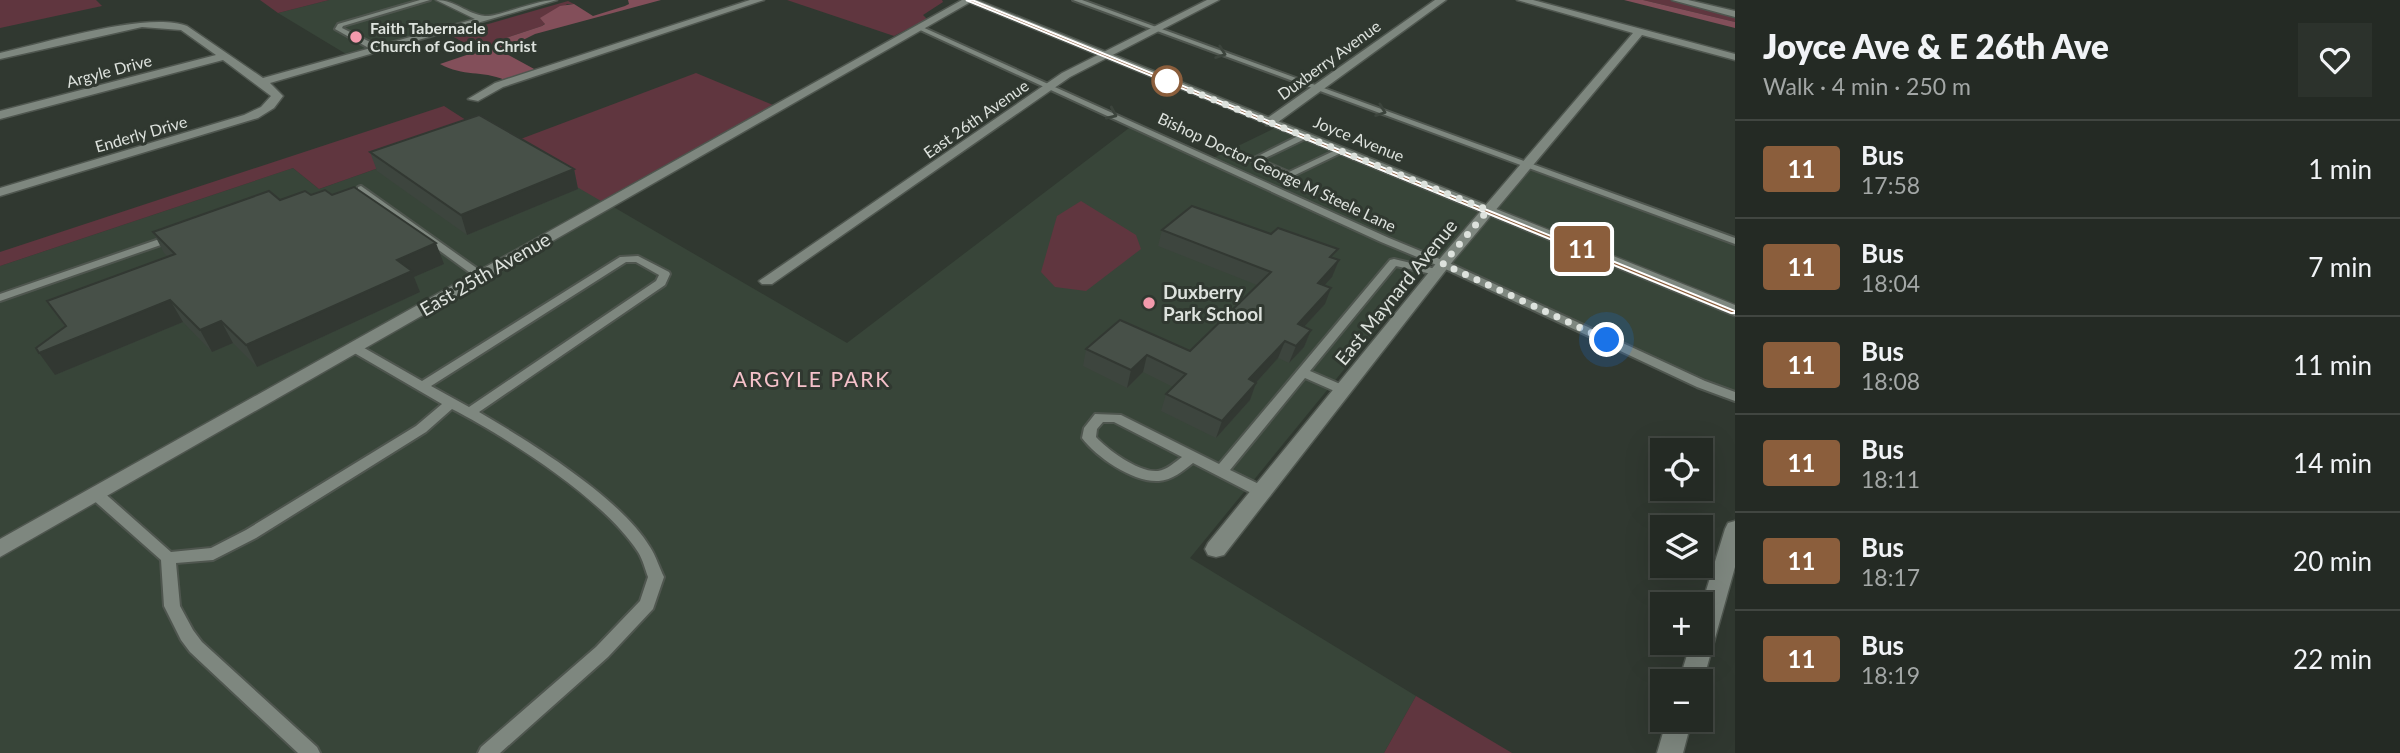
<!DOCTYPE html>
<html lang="en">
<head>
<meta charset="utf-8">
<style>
	:root { --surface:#242a24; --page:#2c322c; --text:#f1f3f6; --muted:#a3a7a6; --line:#414641 }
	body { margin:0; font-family:Lato,sans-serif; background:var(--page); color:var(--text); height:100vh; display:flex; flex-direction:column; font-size:26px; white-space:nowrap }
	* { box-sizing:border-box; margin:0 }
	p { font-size:23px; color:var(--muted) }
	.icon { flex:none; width:38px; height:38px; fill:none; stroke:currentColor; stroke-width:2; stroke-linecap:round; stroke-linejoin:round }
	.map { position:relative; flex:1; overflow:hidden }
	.side { display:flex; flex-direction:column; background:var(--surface); width:665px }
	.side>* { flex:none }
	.badge { padding:0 14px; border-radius:5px; font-size:24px; line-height:46px }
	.tools { position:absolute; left:1650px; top:438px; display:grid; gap:14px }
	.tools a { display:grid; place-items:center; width:63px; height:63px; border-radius:0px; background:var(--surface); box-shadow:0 7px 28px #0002,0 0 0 2px var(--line); font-size:35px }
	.you { position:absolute; width:35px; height:35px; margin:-18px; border:5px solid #fff; border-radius:50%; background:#1a73e8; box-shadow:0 0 0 10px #1a73e833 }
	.map>.badge { position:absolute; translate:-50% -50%; box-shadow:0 0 0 4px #fff }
	.round { display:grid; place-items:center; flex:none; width:74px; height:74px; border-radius:0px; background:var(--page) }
	.head { display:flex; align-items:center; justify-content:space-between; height:119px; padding:0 28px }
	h1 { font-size:33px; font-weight:800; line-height:52px }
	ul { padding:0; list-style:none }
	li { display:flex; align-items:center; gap:21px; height:98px; padding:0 28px; border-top:2px solid var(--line) }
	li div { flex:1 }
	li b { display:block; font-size:26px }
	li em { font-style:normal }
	li .badge { min-width:77px; font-weight:700; text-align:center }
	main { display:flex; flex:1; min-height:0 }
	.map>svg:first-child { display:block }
	.built { fill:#384539 }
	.green { fill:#60363f }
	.forest { fill:#834f5a }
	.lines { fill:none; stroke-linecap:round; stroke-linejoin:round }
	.service-casing { stroke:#4f564f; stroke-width:4 }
	.minor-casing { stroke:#4f564f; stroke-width:3 }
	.tertiary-casing { stroke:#4f564f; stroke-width:3 }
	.service { fill:#7e877f; fill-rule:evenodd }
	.minor { fill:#7e877f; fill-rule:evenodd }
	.tertiary { fill:#7e877f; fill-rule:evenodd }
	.wall { fill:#3d453e }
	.shaded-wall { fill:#323832 }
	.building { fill:#475048; stroke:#323832; stroke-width:2 }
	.oneway { stroke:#3c443c }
	.line { fill:#8b5e3c; stroke:#fff; stroke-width:2 }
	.walk { stroke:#dde2dd; stroke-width:7; stroke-dasharray:0 12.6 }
	.poi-dot { fill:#f39aac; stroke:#303830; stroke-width:2.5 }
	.stop-dot { fill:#fff; stroke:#8b5e3c; stroke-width:3.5 }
	.labels { text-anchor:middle; stroke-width:6; stroke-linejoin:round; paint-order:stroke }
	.far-poi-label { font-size:16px; font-weight:bold; fill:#dde2dd; stroke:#303830; text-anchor:start }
	.far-street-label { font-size:16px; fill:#dde2dd; stroke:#303830 }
	.street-label { font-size:19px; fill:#dde2dd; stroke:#303830 }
	.poi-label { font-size:19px; font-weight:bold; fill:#dde2dd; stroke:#303830; text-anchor:start }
	.neighbourhood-label { font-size:21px; letter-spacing:2px; fill:#f5c1ca; stroke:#303830 }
</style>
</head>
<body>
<main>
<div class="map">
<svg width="1735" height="753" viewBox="0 0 1735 753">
	<rect width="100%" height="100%" fill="#303830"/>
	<g class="built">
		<path d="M329 0H554L351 57 278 13Z"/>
		<path d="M1133 125 1209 160 1281 125 1490 211 1530 166 1735 241V399L1431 263 1190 558 1416 696 1384 753H0V266L293 168 319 189 483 131 847 343Z"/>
	</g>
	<g class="green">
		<path d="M0 0H96L102 6 0 28Z"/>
		<path d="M260 0H329L278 13Z"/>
		<path d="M787 0H942L943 2 923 15 927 19 894 36Z"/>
		<path d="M1643 0H1672L1735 15V22Z"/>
		<path d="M568 1 574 4H567L542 26 497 41V45L479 51 450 35Z"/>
		<path d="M696 73 773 105 601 201 505 145Z"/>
		<path d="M444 106 483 131 319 189 293 168 0 266V252Z"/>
		<path d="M1081 201 1136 235 1141 249 1086 291 1055 287 1041 272 1057 216Z"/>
		<path d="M1416 696 1512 753H1384Z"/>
	</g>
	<g class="forest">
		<path d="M628 0H661L535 34 501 51 536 70 505 80C481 70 464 77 440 64L496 45 497 41 542 26 545 24 540 18 560 6 574 4 593 16 625 6 629 4Z"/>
		<path d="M1624 0H1643L1735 22V28Z"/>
	</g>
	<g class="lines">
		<g class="service-casing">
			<g id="service">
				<path d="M420 0H430L343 26 342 28 380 47V51H374L335 29 338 24Z"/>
				<path d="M1073 0H1082L1735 238V244Z"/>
				<path d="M920 26 1389 238 1447 262 1705 381 1735 392V401L1697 387 1439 266 1381 242 918 29 917 28Z"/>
				<path d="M1304 133 1307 134V138L1261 160 1289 172 1338 149 1345 151 1289 178 1250 160Z"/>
				<path d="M361 186 485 274 486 276 485 278H477L358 191V187Z"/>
				<path d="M171 235 175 236V240L0 301V294Z"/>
				<path d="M638 256 669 272 670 274 665 285 479 412C530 442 620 497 650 547 656 556 659 567 664 577L653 609 608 657 500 753H478L481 747 596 647 640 601 648 577C645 569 643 560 638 552 604 499 508 438 452 409L426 432 256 538 213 560 176 563 180 606 193 630 202 642 317 747 320 753H298L190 652 181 640 164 606 161 560 91 498 89 494 91 490H101L171 552 211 548 246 530 416 426 442 404 351 351 349 348 351 345H359L422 381 620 257ZM626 262H636L659 275 656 281 469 407 431 386Z"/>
				<path d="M1394 259 1440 270 1441 272 1436 275 1396 266 1310 371 1347 387 1349 390 1347 393H1339L1305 378 1230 470 1267 488 1269 492 1267 496H1257L1193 463C1183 471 1172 480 1159 481 1134 483 1096 457 1082 438L1084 428 1095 414 1121 415 1219 464 1390 260ZM1103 422H1114L1182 457C1175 462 1167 470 1158 471 1139 473 1108 450 1096 437L1097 429Z"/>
			</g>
		</g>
		<g class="minor-casing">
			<g id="minor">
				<path d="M436 0C455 0 467 14 485 16 499 17 534 0 557 0L270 83 283 96 274 108 258 118 0 196V188L244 115 261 107 271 96 223 60 0 119V111L216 55 181 30 142 27 0 59V53C45 43 147 11 187 26L263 78 475 19Z"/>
				<path d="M750 0H764L503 87 478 101 468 99 495 83Z"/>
				<path d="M962 0H974L0 557V539Z"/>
				<path d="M1207 0H1219L1070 77 772 284H762L759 281 1062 73Z"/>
				<path d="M1435 0H1446L1274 125H1266V119Z"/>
				<path d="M1517 0H1533L1735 54V60L1642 35 1453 261 1224 555 1216 557 1208 555 1205 549 1208 543 1443 255 1633 33Z"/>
				<path d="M1672 0H1688L1735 11V17Z"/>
				<path d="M1735 521V567L1703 681 1701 686V681H1679L1691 642H1701V607L1725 529 1728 523Z"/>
				<path d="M1667 719H1692L1683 753H1657Z"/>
			</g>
		</g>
		<g class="tertiary-casing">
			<path id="tertiary" d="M964 0H977L1735 305V316Z"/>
		</g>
		<use href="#service" class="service"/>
		<use href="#minor" class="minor"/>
		<use href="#tertiary" class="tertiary"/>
	</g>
	<g class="wall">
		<path d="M370 152 574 169 578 189 467 235 377 171Z"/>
		<path d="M311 195H332L444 264 414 277 420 292 257 367 233 343 212 352 183 322 55 375 65 327 47 301 168 257 164 253 153 232 280 200Z"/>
		<path d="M1162 230 1334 259 1332 277 1324 285 1325 304 1304 327 1311 330 1304 347 1289 363 1278 358 1256 383 1250 400 1216 438 1161 411 1166 394 1173 387 1143 372 1127 388 1083 366 1086 349 1190 351 1257 285 1158 246Z"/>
	</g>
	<g class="shaded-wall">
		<path d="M574 169 578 189 467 235 461 215Z"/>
		<path d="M436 243 444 264 414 277 420 292 257 367 246 345 397 260Z"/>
		<path d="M1339 260 1332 277 1312 299 1318 283Z"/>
		<path d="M1331 288 1325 304 1291 341 1298 324Z"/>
		<path d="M170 300 183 322 55 375 39 353Z"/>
		<path d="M221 321 233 343 212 352 200 330Z"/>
		<path d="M1311 330 1304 347 1289 363 1296 346Z"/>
		<path d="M1285 341 1278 358 1243 397 1249 379Z"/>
		<path d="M1147 355 1143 372 1127 388 1131 370Z"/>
		<path d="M1256 383 1250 400 1216 438 1222 421Z"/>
	</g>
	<g class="building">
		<path d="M479 115 574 169 461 215 370 152Z"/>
		<path d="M354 187 436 243 397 260 412 271 246 345 221 321 200 330 170 300 39 353 36 348 66 326 47 301 175 254 153 232 269 191 280 200 305 191 311 195 325 190 332 195Z"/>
		<path d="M1192 206 1271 234 1278 228 1338 249 1330 257 1339 260 1318 283 1331 288 1298 324 1311 330 1296 346 1285 341 1249 379 1256 383 1222 421 1166 394 1186 374 1147 355 1131 370 1086 349 1120 320 1190 351 1271 272 1162 230Z"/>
	</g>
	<defs><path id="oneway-chevron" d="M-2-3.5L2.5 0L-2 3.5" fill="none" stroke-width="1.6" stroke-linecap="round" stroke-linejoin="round" transform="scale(1.75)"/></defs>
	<g class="oneway">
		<use href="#oneway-chevron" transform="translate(1221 53) rotate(20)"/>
		<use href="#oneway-chevron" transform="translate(1381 111) rotate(20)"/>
		<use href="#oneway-chevron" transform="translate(1112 114) rotate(24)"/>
	</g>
	<path class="line" d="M966 0H972L1735 311V313H1731Z"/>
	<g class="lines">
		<path class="walk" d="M1167 81 1488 210 1443 264 1607 340"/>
	</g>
	<g class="poi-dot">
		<circle cx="356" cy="37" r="7"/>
		<circle cx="1149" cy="303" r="7"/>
	</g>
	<circle class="stop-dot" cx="1167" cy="81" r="14"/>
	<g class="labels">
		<g class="far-poi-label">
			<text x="370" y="34">Faith Tabernacle<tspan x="370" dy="18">Church of God in Christ</tspan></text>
		</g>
		<g class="far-street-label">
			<text transform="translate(1329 60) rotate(-36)" y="6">Duxberry Avenue</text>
			<text transform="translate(109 71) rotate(-15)" y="6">Argyle Drive</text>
			<text transform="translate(976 119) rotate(-35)" y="6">East 26th Avenue</text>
			<text transform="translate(141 134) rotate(-16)" y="6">Enderly Drive</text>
			<text transform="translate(1359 139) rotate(22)" y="6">Joyce Avenue</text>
			<text transform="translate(1277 172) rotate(25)" y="6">Bishop Doctor George M Steele Lane</text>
		</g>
		<g class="street-label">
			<text transform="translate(485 274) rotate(-30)" y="7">East 25th Avenue</text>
			<text transform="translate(1396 292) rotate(-51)" y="7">East Maynard Avenue</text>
		</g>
		<g class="poi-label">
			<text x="1163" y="299">Duxberry<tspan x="1163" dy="22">Park School</tspan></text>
		</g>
		<g class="neighbourhood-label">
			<text x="812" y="387">ARGYLE PARK</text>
		</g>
	</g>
</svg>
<div class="tools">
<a><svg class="icon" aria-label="locate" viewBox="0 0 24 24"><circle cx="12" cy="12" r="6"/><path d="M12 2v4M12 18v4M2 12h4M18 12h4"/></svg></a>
<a><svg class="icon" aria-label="layers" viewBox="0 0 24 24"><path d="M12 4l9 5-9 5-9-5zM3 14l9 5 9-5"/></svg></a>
<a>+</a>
<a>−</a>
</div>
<div class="you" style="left:1607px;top:340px"></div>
<b class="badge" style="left:1582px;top:249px;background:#8b5e3c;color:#fff">11</b>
</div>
<section class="side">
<div class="head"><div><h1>Joyce Ave &amp; E 26th Ave</h1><p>Walk · 4 min · 250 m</p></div><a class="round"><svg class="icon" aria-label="heart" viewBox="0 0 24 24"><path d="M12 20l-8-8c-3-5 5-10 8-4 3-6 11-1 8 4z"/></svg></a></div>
<ul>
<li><span class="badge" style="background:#8b5e3c;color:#fff">11</span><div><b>Bus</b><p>17:58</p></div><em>1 min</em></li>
<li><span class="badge" style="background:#8b5e3c;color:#fff">11</span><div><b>Bus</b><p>18:04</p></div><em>7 min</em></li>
<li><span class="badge" style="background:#8b5e3c;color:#fff">11</span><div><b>Bus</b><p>18:08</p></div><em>11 min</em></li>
<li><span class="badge" style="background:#8b5e3c;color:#fff">11</span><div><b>Bus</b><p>18:11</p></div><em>14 min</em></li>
<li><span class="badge" style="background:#8b5e3c;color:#fff">11</span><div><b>Bus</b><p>18:17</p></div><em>20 min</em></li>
<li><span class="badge" style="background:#8b5e3c;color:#fff">11</span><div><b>Bus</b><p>18:19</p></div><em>22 min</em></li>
</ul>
</section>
</main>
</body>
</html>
